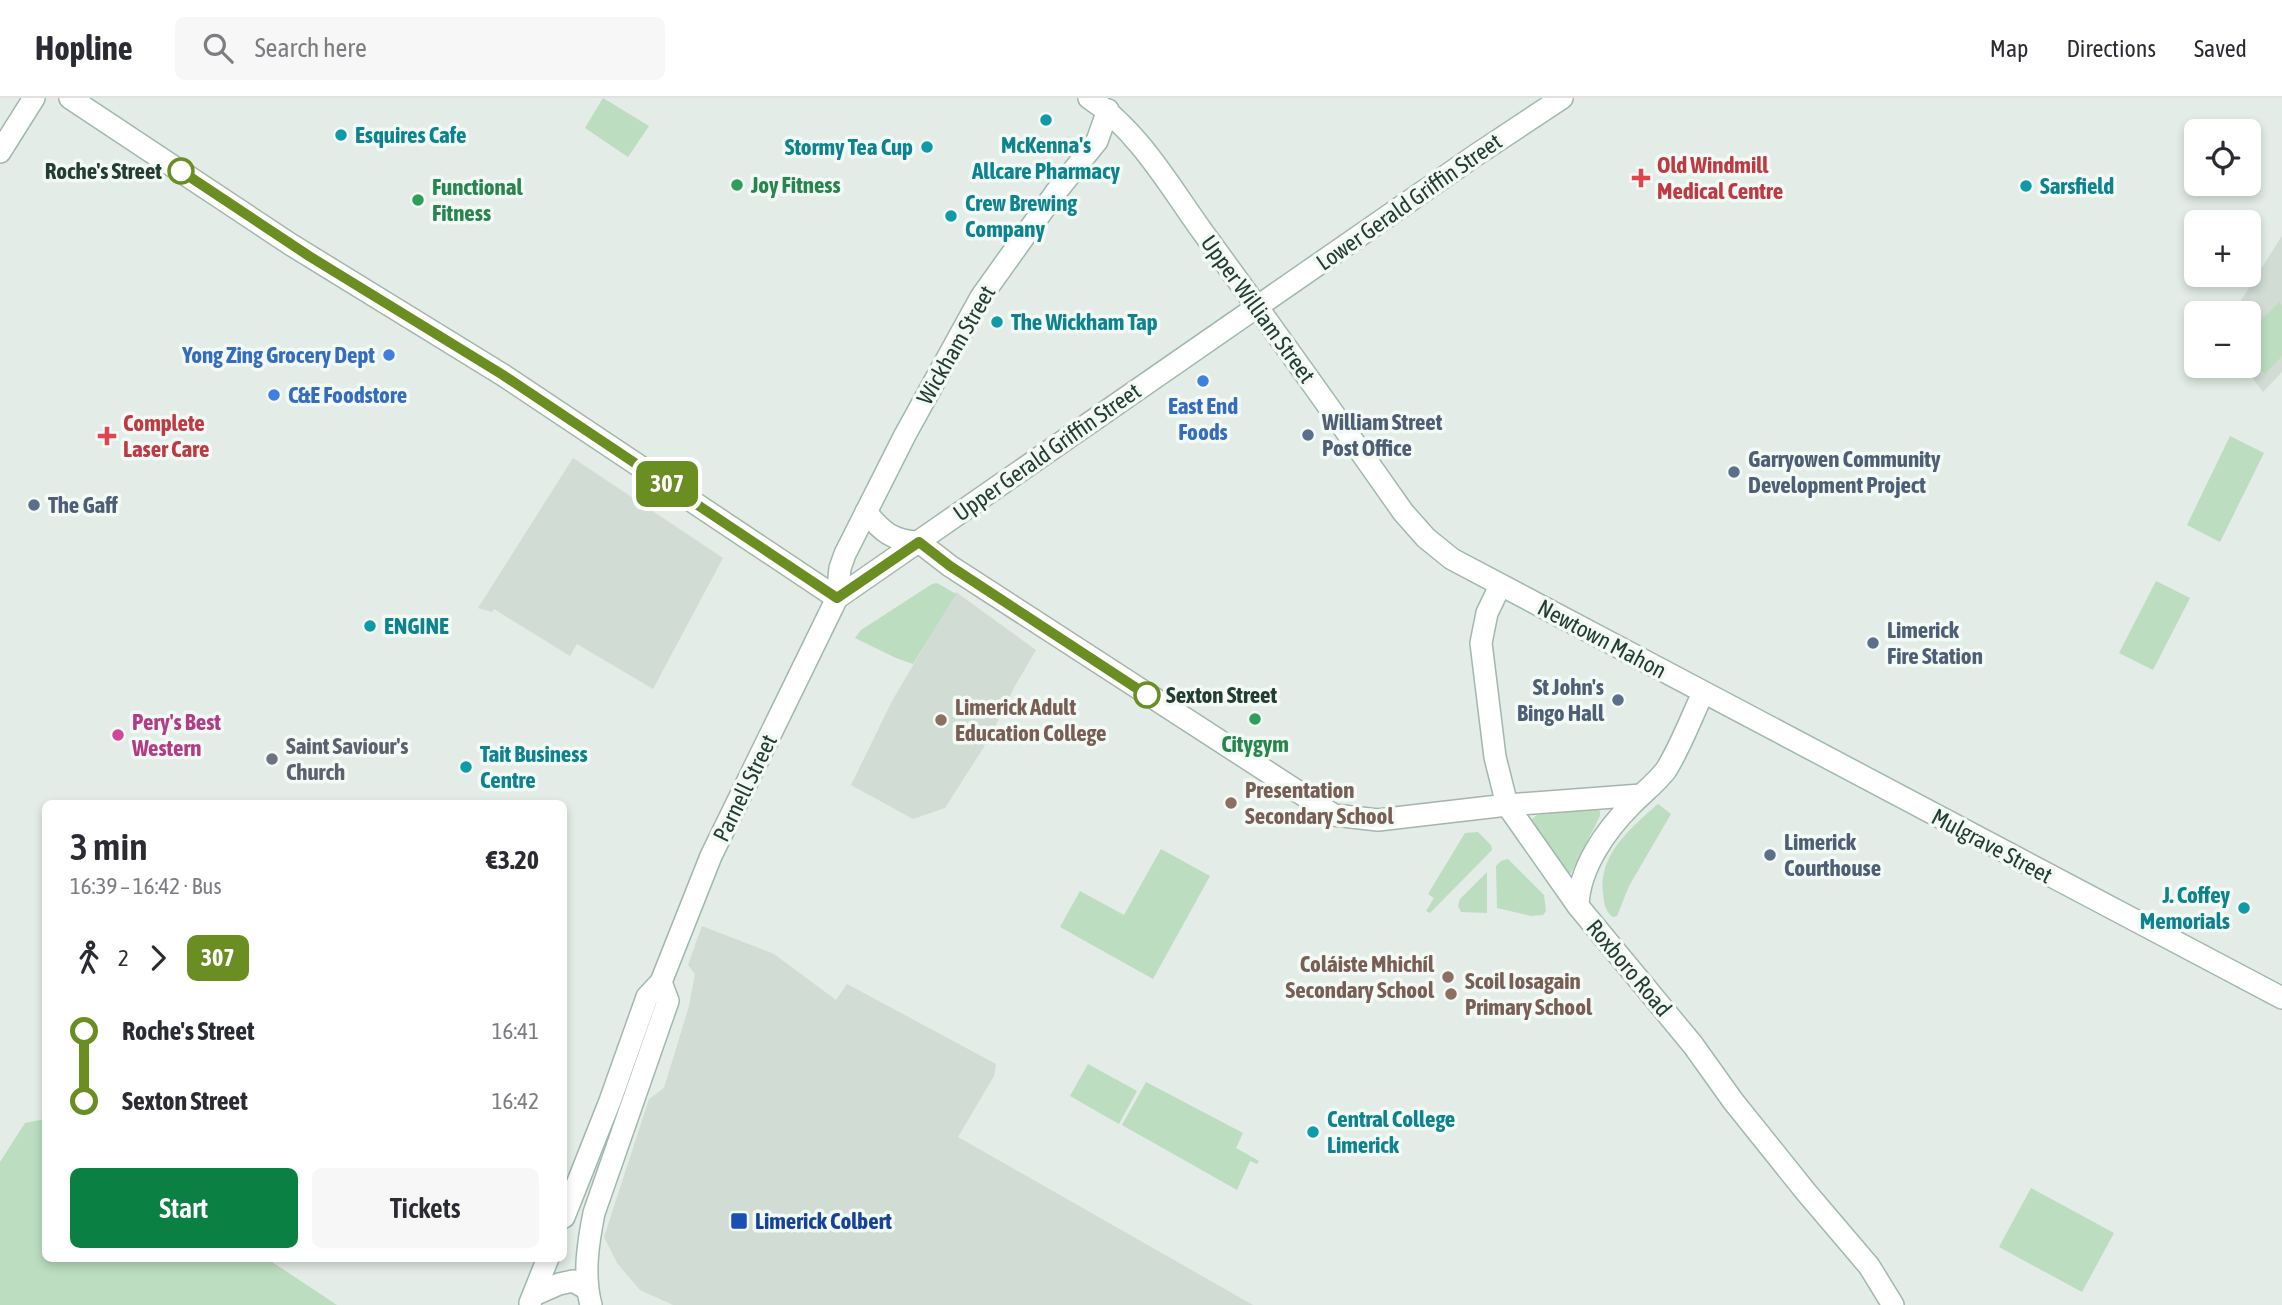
<!DOCTYPE html>
<html lang="en">
<head>
<meta charset="utf-8">
<style>
	:root { --surface:#fff; --page:#f7f7f7; --text:#2b2b33; --muted:#7c7c81; --line:#e1e1e2; --accent:#0b8043 }
	body { margin:0; font-family:"Asap Condensed",sans-serif; background:var(--page); color:var(--text); height:100vh; display:flex; flex-direction:column; font-size:26px; white-space:nowrap }
	* { box-sizing:border-box; margin:0 }
	p { font-size:23px; color:var(--muted) }
	.icon { flex:none; width:38px; height:38px; fill:none; stroke:currentColor; stroke-width:2; stroke-linecap:round; stroke-linejoin:round }
	.map { position:relative; flex:1; overflow:hidden }
	.panel { position:absolute; left:42px; top:702px; width:525px; height:462px; display:flex; flex-direction:column; background:var(--surface); border-radius:10px; box-shadow:0 4px 10px #0003 }
	.panel>* { flex:none }
	.badge { padding:0 14px; border-radius:10px; font-size:24px; line-height:46px }
	.buttons { position:absolute; left:2184px; top:21px; display:grid; gap:14px }
	.buttons a { display:grid; place-items:center; width:77px; height:77px; border-radius:10px; background:var(--surface); box-shadow:0 4px 10px #0003; font-size:35px }
	.map>.badge { position:absolute; translate:-50% -50%; box-shadow:0 0 0 4px #fff }
	.legs { display:flex; align-items:center; gap:10px; height:77px; padding:0 28px; font-size:23px }
	.legs p { margin-inline-start:auto }
	.summary { display:flex; align-items:center; justify-content:space-between; height:119px; padding:0 28px }
	h1 { font-size:38px; font-weight:600; line-height:52px }
	.action { display:flex; gap:14px; margin-top:auto; padding:14px 28px }
	.action a { flex:1; height:80px; border-radius:10px; background:var(--accent); color:#fff; font-size:28px; font-weight:600; line-height:80px; text-align:center }
	.action a+a { background:var(--page); color:var(--text) }
	ul { padding:0 28px; list-style:none }
	li { display:flex; align-items:center; gap:24px; height:70px; font-size:26px }
	li i { display:grid; place-items:center; width:10px; height:100%; margin:0 9px; background:currentColor }
	li i::after { content:''; width:18px; height:18px; margin:-9px; border:5px solid; border-radius:50%; background:var(--surface) }
	li p { margin-inline-start:auto }
	li:first-child i { background:linear-gradient(#0000 50%,currentColor 0) }
	li:last-child i { background:linear-gradient(currentColor 50%,#0000 0) }
	header { display:flex; align-items:center; gap:42px; box-sizing:border-box; height:98px; padding:0 35px; background:var(--surface); border-bottom:2px solid var(--line) }
	header strong { font-size:33px }
	nav { display:flex; gap:38px; margin-inline-start:auto; font-size:24px }
	.search { width:490px; height:63px; background:var(--page); display:flex; align-items:center; gap:18px; box-sizing:border-box; padding:0 24px; border-radius:10px; color:var(--muted); font-size:26px }
	.map>svg:first-child { display:block }
	.built { fill:#d1dcd5 }
	.green { fill:#bcddc0 }
	.lines { fill:none; stroke-linecap:round; stroke-linejoin:round }
	.tertiary-casing { stroke:#a6b4ac; stroke-width:24 }
	.secondary-casing { stroke:#a1b8ad; stroke-width:24 }
	.tertiary { stroke:#fff; stroke-width:21 }
	.secondary { stroke:#fff; stroke-width:21 }
	.line-1-casing { stroke:#fff; stroke-width:16 }
	.line-1 { stroke:#6b8e23; stroke-width:10 }
	.culture-dot { fill:#0f9aa8; stroke:#f3f9f5; stroke-width:2.5 }
	.stop-1-dot { fill:#fff; stroke:#6b8e23; stroke-width:3.5 }
	.health-dot { fill:#e0444e; stroke:#f3f9f5; stroke-width:2.5 }
	.leisure-dot { fill:#2e9e5b; stroke:#f3f9f5; stroke-width:2.5 }
	.shop-dot { fill:#3f7fe0; stroke:#f3f9f5; stroke-width:2.5 }
	.service-dot { fill:#5c6f8a; stroke:#f3f9f5; stroke-width:2.5 }
	.education-dot { fill:#8d6e63; stroke:#f3f9f5; stroke-width:2.5 }
	.hotel-dot { fill:#d1479c; stroke:#f3f9f5; stroke-width:2.5 }
	.worship-dot { fill:#6b7280; stroke:#f3f9f5; stroke-width:2.5 }
	.transit-dot { fill:#1a4fb4; stroke:#f3f9f5; stroke-width:2.5 }
	.labels { text-anchor:middle; stroke-width:7; stroke-linejoin:round; paint-order:stroke }
	.culture-label { font-size:23px; font-weight:bold; fill:#0d838f; stroke:#f3f9f5; text-anchor:start }
	.health-label { font-size:23px; font-weight:bold; fill:#be3a42; stroke:#f3f9f5; text-anchor:start }
	.stop-label { font-size:23px; font-weight:bold; fill:#233d32; stroke:#f3f9f5; text-anchor:end }
	.leisure-label { font-size:23px; font-weight:bold; fill:#27864d; stroke:#f3f9f5; text-anchor:start }
	.street-label { font-size:23px; fill:#233d32; stroke:#f3f9f5 }
	.shop-label { font-size:23px; font-weight:bold; fill:#366cbe; stroke:#f3f9f5; text-anchor:end }
	.service-label { font-size:23px; font-weight:bold; fill:#4e5e75; stroke:#f3f9f5; text-anchor:start }
	.education-label { font-size:23px; font-weight:bold; fill:#785e54; stroke:#f3f9f5; text-anchor:start }
	.hotel-label { font-size:23px; font-weight:bold; fill:#b23c85; stroke:#f3f9f5; text-anchor:start }
	.worship-label { font-size:23px; font-weight:bold; fill:#5b616d; stroke:#f3f9f5; text-anchor:start }
	.transit-label { font-size:23px; font-weight:bold; fill:#164399; stroke:#f3f9f5; text-anchor:start }
</style>
</head>
<body>
<header>
<strong>Hopline</strong>
<div class="search"><svg class="icon" aria-label="search" viewBox="0 0 24 24"><circle cx="10" cy="10" r="6"/><path d="M15 15l6 6"/></svg>Search here</div>
<nav><a>Map</a><a>Directions</a><a>Saved</a></nav>
</header>
<div class="map">
<svg width="2282" height="1207" viewBox="0 0 2282 1207">
	<rect width="100%" height="100%" fill="#e3ece6"/>
	<g class="built">
		<path d="M2282 138V274L2263 294 2243 268H2249V215H2233Z"/>
		<path d="M573 360 723 460 653 591 577 546 570 558 494 511 492 514 478 510Z"/>
		<path d="M956 494 1036 552 1015 588 989 641 945 710 913 721 851 687 892 603Z"/>
		<path d="M702 828 774 856 836 902 847 886 996 966 994 978 958 1039 1253 1207H673L640 1192 617 1165 604 1139 649 1001 664 990 689 908 695 876 688 867Z"/>
	</g>
	<g class="green">
		<path d="M603 0 649 28 628 59 585 30Z"/>
		<path d="M2279 204 2282 207V258L2265 276 2249 260V235Z"/>
		<path d="M2230 338 2264 355 2220 444 2187 427Z"/>
		<path d="M2156 483 2190 500 2153 572 2119 555Z"/>
		<path d="M937 485 956 496 913 566 896 560 855 540 861 532 932 486Z"/>
		<path d="M1658 706 1671 716 1629 788 1617 818 1613 819C1605 814 1604 804 1603 795 1598 756 1632 729 1658 706Z"/>
		<path d="M1595 710 1600 713V718L1571 775H1568L1532 726V721L1537 717Z"/>
		<path d="M1478 734 1491 747 1492 752 1430 815 1426 813 1434 800 1428 796 1465 735Z"/>
		<path d="M1161 751 1210 778 1153 881 1060 829 1080 793 1124 817Z"/>
		<path d="M1508 761 1544 797 1546 813 1543 817 1531 818 1497 810 1496 768 1501 763Z"/>
		<path d="M1487 774V815L1461 814 1458 808 1460 801Z"/>
		<path d="M1088 966 1137 993 1119 1026 1070 998Z"/>
		<path d="M1146 984 1243 1035 1236 1050 1259 1063 1257 1066 1250 1063 1237 1092 1122 1027Z"/>
		<path d="M45 1021 46 1160H266L337 1207H0V1064L25 1025Z"/>
		<path d="M2031 1090 2114 1135 2082 1194 1999 1149Z"/>
	</g>
	<g class="lines">
		<g class="tertiary-casing">
			<path id="tertiary" d="M919 444 950 468 1334 717 1378 722 1507 707 1641 697"/>
		</g>
		<g class="secondary-casing">
			<g id="secondary">
				<path d="M70 0 290 146 503 277 837 500"/>
				<path d="M1089 0C1137 31 1169 87 1202 133 1270 226 1337 320 1403 414L1426 440 1452 461 2282 900"/>
				<path d="M0 54 34 0"/>
				<path d="M866 414C882 434 893 443 919 444"/>
				<path d="M1500 488 1487 515 1481 545 1495 659 1507 707 1578 808 1693 947 1733 1003 1806 1094 1869 1168 1893 1207"/>
				<path d="M837 500 1476 57 1562 0"/>
				<path d="M1578 808C1579 770 1606 732 1632 706 1644 694 1656 685 1666 672 1681 648 1691 620 1703 595"/>
				<path d="M564 1119 610 1003 647 899 661 884 711 758 837 500 840 470 845 456 905 337 981 199 1056 94 1097 43 1108 12"/>
				<path d="M534 1197 559 1186 573 1183 587 1191"/>
				<path d="M530 1205 548 1160"/>
				<path d="M591 1207C583 1177 588 1145 594 1115L668 903 661 884"/>
			</g>
		</g>
		<use href="#tertiary" class="tertiary"/>
		<use href="#secondary" class="secondary"/>
	</g>
	<g class="lines">
		<g class="line-1-casing">
			<path id="line-1" d="M181 73 309 158 503 277 837 500 919 444 950 468 1147 597"/>
		</g>
		<use href="#line-1" class="line-1"/>
	</g>
	<g class="culture-dot">
		<circle cx="1046" cy="22" r="7"/>
		<circle cx="341" cy="37" r="7"/>
		<circle cx="927" cy="49" r="7"/>
		<circle cx="2026" cy="88" r="7"/>
		<circle cx="951" cy="118" r="7"/>
		<circle cx="997" cy="224" r="7"/>
		<circle cx="370" cy="528" r="7"/>
		<circle cx="466" cy="669" r="7"/>
		<circle cx="2244" cy="810" r="7"/>
		<circle cx="1313" cy="1034" r="7"/>
	</g>
	<g class="stop-1-dot">
		<circle cx="181" cy="73" r="12"/>
		<circle cx="1147" cy="597" r="12"/>
	</g>
	<g class="health-dot">
		<path d="M1637.5 69.5h7v7h7v7h-7v7h-7v-7h-7v-7h7z"/>
		<path d="M103.5 327.5h7v7h7v7h-7v7h-7v-7h-7v-7h7z"/>
	</g>
	<g class="leisure-dot">
		<circle cx="737" cy="87" r="7"/>
		<circle cx="418" cy="102" r="7"/>
		<circle cx="1255" cy="621" r="7"/>
	</g>
	<g class="shop-dot">
		<circle cx="389" cy="257" r="7"/>
		<circle cx="1203" cy="283" r="7"/>
		<circle cx="274" cy="297" r="7"/>
	</g>
	<g class="service-dot">
		<circle cx="1308" cy="337" r="7"/>
		<circle cx="1734" cy="374" r="7"/>
		<circle cx="34" cy="407" r="7"/>
		<circle cx="1873" cy="545" r="7"/>
		<circle cx="1618" cy="602" r="7"/>
		<circle cx="1770" cy="757" r="7"/>
	</g>
	<g class="education-dot">
		<circle cx="941" cy="622" r="7"/>
		<circle cx="1231" cy="705" r="7"/>
		<circle cx="1448" cy="879" r="7"/>
		<circle cx="1451" cy="896" r="7"/>
	</g>
	<circle class="hotel-dot" cx="118" cy="637" r="7"/>
	<circle class="worship-dot" cx="272" cy="661" r="7"/>
	<rect class="transit-dot" x="730" y="1114" width="18" height="18" rx="3.5"/>
	<g class="labels">
		<g class="culture-label">
			<text x="355" y="45">Esquires Cafe</text>
			<text x="1046" y="55" text-anchor="middle">McKenna's<tspan x="1046" dy="26">Allcare Pharmacy</tspan></text>
			<text x="913" y="57" text-anchor="end">Stormy Tea Cup</text>
			<text x="2040" y="96">Sarsfield</text>
			<text x="965" y="113">Crew Brewing<tspan x="965" dy="26">Company</tspan></text>
			<text x="1011" y="232">The Wickham Tap</text>
			<text x="384" y="536">ENGINE</text>
			<text x="480" y="664">Tait Business<tspan x="480" dy="26">Centre</tspan></text>
			<text x="2230" y="805" text-anchor="end">J. Coffey<tspan x="2230" dy="26">Memorials</tspan></text>
			<text x="1327" y="1029">Central College<tspan x="1327" dy="26">Limerick</tspan></text>
		</g>
		<g class="health-label">
			<text x="1657" y="75">Old Windmill<tspan x="1657" dy="26">Medical Centre</tspan></text>
			<text x="123" y="333">Complete<tspan x="123" dy="26">Laser Care</tspan></text>
		</g>
		<g class="stop-label">
			<text x="162" y="81">Roche's Street</text>
			<text x="1166" y="605" text-anchor="start">Sexton Street</text>
		</g>
		<g class="leisure-label">
			<text x="751" y="95">Joy Fitness</text>
			<text x="432" y="97">Functional<tspan x="432" dy="26">Fitness</tspan></text>
			<text x="1255" y="654" text-anchor="middle">Citygym</text>
		</g>
		<g class="street-label">
			<text transform="translate(1409 104) rotate(-35)" y="8">Lower Gerald Griffin Street</text>
			<text transform="translate(1258 211) rotate(54)" y="8">Upper William Street</text>
			<text transform="translate(956 247) rotate(-60)" y="8">Wickham Street</text>
			<text transform="translate(1047 354) rotate(-35)" y="8">Upper Gerald Griffin Street</text>
			<text transform="translate(1602 541) rotate(28)" y="8">Newtown Mahon</text>
			<text transform="translate(745 690) rotate(-64)" y="8">Parnell Street</text>
			<text transform="translate(1992 748) rotate(28)" y="8">Mulgrave Street</text>
			<text transform="translate(1629 870) rotate(50)" y="8">Roxboro Road</text>
		</g>
		<g class="shop-label">
			<text x="375" y="265">Yong Zing Grocery Dept</text>
			<text x="288" y="305" text-anchor="start">C&amp;E Foodstore</text>
			<text x="1203" y="316" text-anchor="middle">East End<tspan x="1203" dy="26">Foods</tspan></text>
		</g>
		<g class="service-label">
			<text x="1322" y="332">William Street<tspan x="1322" dy="26">Post Office</tspan></text>
			<text x="1748" y="369">Garryowen Community<tspan x="1748" dy="26">Development Project</tspan></text>
			<text x="48" y="415">The Gaff</text>
			<text x="1887" y="540">Limerick<tspan x="1887" dy="26">Fire Station</tspan></text>
			<text x="1604" y="597" text-anchor="end">St John's<tspan x="1604" dy="26">Bingo Hall</tspan></text>
			<text x="1784" y="752">Limerick<tspan x="1784" dy="26">Courthouse</tspan></text>
		</g>
		<g class="education-label">
			<text x="955" y="617">Limerick Adult<tspan x="955" dy="26">Education College</tspan></text>
			<text x="1245" y="700">Presentation<tspan x="1245" dy="26">Secondary School</tspan></text>
			<text x="1434" y="874" text-anchor="end">Coláiste Mhichíl<tspan x="1434" dy="26">Secondary School</tspan></text>
			<text x="1465" y="891">Scoil Iosagain<tspan x="1465" dy="26">Primary School</tspan></text>
		</g>
		<g class="hotel-label">
			<text x="132" y="632">Pery's Best<tspan x="132" dy="26">Western</tspan></text>
		</g>
		<g class="worship-label">
			<text x="286" y="656">Saint Saviour's<tspan x="286" dy="26">Church</tspan></text>
		</g>
		<g class="transit-label">
			<text x="755" y="1131">Limerick Colbert</text>
		</g>
	</g>
</svg>
<div class="buttons">
<a><svg class="icon" aria-label="locate" viewBox="0 0 24 24"><circle cx="12" cy="12" r="6"/><path d="M12 2v4M12 18v4M2 12h4M18 12h4"/></svg></a>
<a>+</a>
<a>−</a>
</div>
<b class="badge" style="left:667px;top:386px;background:#6b8e23;color:#fff">307</b>
<section class="panel">
<div class="summary"><div><h1>3 min</h1><p>16:39 – 16:42 · Bus</p></div><b>€3.20</b></div>
<div class="legs"><svg class="icon" aria-label="walk" viewBox="0 0 24 24"><circle cx="13" cy="4" r="2"/><path d="M13 8l-2 6 4 7M11 14l-3 7M7 12l3-4h3l4 4"/></svg>2<svg class="icon" aria-label="forward" viewBox="0 0 24 24"><path d="M9 5l7 7-7 7"/></svg><b class="badge" style="background:#6b8e23;color:#fff">307</b></div>
<ul>
<li><i style="color:#6b8e23"></i><b>Roche's Street</b><p>16:41</p></li>
<li><i style="color:#6b8e23"></i><b>Sexton Street</b><p>16:42</p></li>
</ul>
<div class="action"><a>Start</a><a>Tickets</a></div>
</section>
</div>
</body>
</html>
